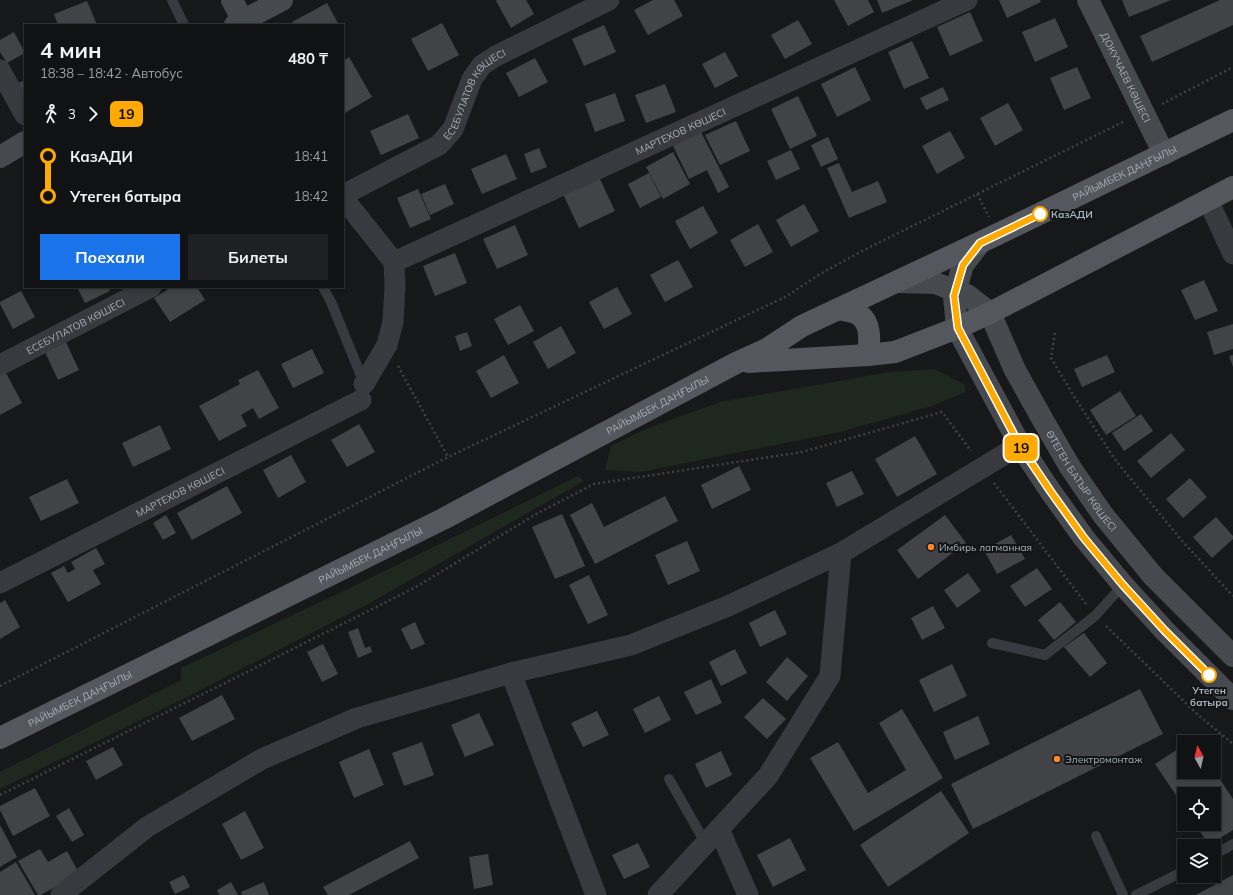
<!DOCTYPE html>
<html lang="ru">
<head>
<meta charset="utf-8">
<style>
	:root { --surface:#111213; --page:#1e2021; --text:#f1f3f6; --muted:#9c9ea0; --line:#303233; --accent:#1a73e8 }
	body { margin:0; font-family:Mulish,sans-serif; background:var(--page); color:var(--text); height:100vh; display:flex; flex-direction:column; font-size:15px; white-space:nowrap }
	* { box-sizing:border-box; margin:0 }
	p { font-size:13px; color:var(--muted) }
	.icon { flex:none; width:22px; height:22px; fill:none; stroke:currentColor; stroke-width:2; stroke-linecap:round; stroke-linejoin:round }
	.map { position:relative; flex:1; overflow:hidden }
	.side { position:absolute; left:24px; top:24px; width:320px; height:264px; display:flex; flex-direction:column; background:var(--surface); border-radius:0px; box-shadow:0 2px 6px #0003,0 0 0 1px var(--line) }
	.side>* { flex:none }
	.badge { padding:0 8px; border-radius:6px; font-size:14px; line-height:26px }
	.needle { width:26px; rotate:352deg }
	.fabs { position:absolute; left:1177px; top:735px; display:grid; gap:8px }
	.fabs a { display:grid; place-items:center; width:44px; height:44px; border-radius:0px; background:var(--surface); box-shadow:0 2px 6px #0003,0 0 0 1px var(--line); font-size:20px }
	.map>.badge { position:absolute; translate:-50% -50%; box-shadow:0 0 0 2px #fff }
	.legs { display:flex; align-items:center; gap:6px; height:44px; padding:0 16px; font-size:13px }
	.legs p { margin-inline-start:auto }
	.overview { display:flex; align-items:center; justify-content:space-between; height:68px; padding:0 16px }
	h1 { font-size:22px; font-weight:700; line-height:30px }
	.button { display:flex; gap:8px; margin-top:auto; padding:8px 16px }
	.button a { flex:1; height:46px; border-radius:0px; background:var(--accent); color:#fff; font-size:16px; font-weight:700; line-height:46px; text-align:center }
	.button a+a { background:var(--page); color:var(--text) }
	ul { padding:0 16px; list-style:none }
	li { display:flex; align-items:center; gap:14px; height:40px; font-size:15px }
	li i { display:grid; place-items:center; width:6px; height:100%; margin:0 5px; background:currentColor }
	li i::after { content:''; width:10px; height:10px; margin:-5px; border:3px solid; border-radius:50%; background:var(--surface) }
	li p { margin-inline-start:auto }
	li:first-child i { background:linear-gradient(#0000 50%,currentColor 0) }
	li:last-child i { background:linear-gradient(currentColor 50%,#0000 0) }
	.map>svg:first-child { display:block }
	.green { fill:#1f281f }
	.building { fill:#414346 }
	.lines { fill:none; stroke-linecap:round; stroke-linejoin:round }
	.path { stroke:#3e4246; stroke-width:2.5; stroke-dasharray:2 3; stroke-linecap:butt }
	.lane { stroke:#383a3f; stroke-width:10 }
	.street { stroke:#383a3f; stroke-width:21 }
	.secondary { stroke:#464a4f; stroke-width:22 }
	.primary { stroke:#54585e; stroke-width:22 }
	.line-1-casing { stroke:#fff; stroke-width:9 }
	.line-1 { stroke:#fa0; stroke-width:6 }
	.stop-1-dot { fill:#fff; stroke:#fa0; stroke-width:2 }
	.poi-dot { fill:#fe882a; stroke:#121314; stroke-width:1.5 }
	.labels { text-anchor:middle; stroke-width:4; stroke-linejoin:round; paint-order:stroke }
	.street-label { font-size:10px; fill:#a8b2ba; stroke:#121314 }
	.stop-label { font-size:10px; font-weight:bold; fill:#a8b2ba; stroke:#121314; text-anchor:start }
	.poi-label { font-size:10px; fill:#a8b2ba; stroke:#121314; text-anchor:start }
</style>
</head>
<body>
<div class="map">
<svg width="1233" height="895" viewBox="0 0 1233 895">
	<rect width="100%" height="100%" fill="#171819"/>
	<g class="green">
		<path d="M935 369 965 385V392L932 406 840 432 641 472 605 470 611 446 646 429 720 402 890 372Z"/>
		<path d="M578 476 584 481 368 604 185 698 0 789V772L181 680V668L358 584Z"/>
	</g>
	<g class="building">
		<path d="M497 0H526L534 14 511 28 496 1Z"/>
		<path d="M653 0H674L683 16 648 35 634 10Z"/>
		<path d="M834 0H868L874 12 848 26Z"/>
		<path d="M877 0H913L882 13Z"/>
		<path d="M999 0H1040L1041 2 1007 18Z"/>
		<path d="M1122 0H1171L1129 17Z"/>
		<path d="M1220 0H1233V25L1152 62 1140 36Z"/>
		<path d="M87 1 97 25H58L54 14Z"/>
		<path d="M327 3 339 25H294L292 22Z"/>
		<path d="M970 12 983 41 950 56 937 27Z"/>
		<path d="M1055 18 1068 47 1035 62 1022 32Z"/>
		<path d="M798 20 812 44 785 59 771 35Z"/>
		<path d="M442 23 459 55 428 71 411 39Z"/>
		<path d="M604 25 616 52 584 66 572 39Z"/>
		<path d="M14 32 25 53 7 63 0 52V40Z"/>
		<path d="M912 41 929 78 904 89 888 52Z"/>
		<path d="M725 52 738 76 715 88 702 64Z"/>
		<path d="M349 57 372 97 343 114V61Z"/>
		<path d="M535 58 548 82 519 97 506 73Z"/>
		<path d="M855 67 871 100 837 117 821 84Z"/>
		<path d="M1077 67 1091 98 1064 110 1050 78Z"/>
		<path d="M25 80V98L18 83Z"/>
		<path d="M665 84 676 112 646 123 635 95Z"/>
		<path d="M943 87 949 100 926 110 920 98Z"/>
		<path d="M615 93 625 121 595 132 585 104Z"/>
		<path d="M798 96 817 136 790 149 771 109Z"/>
		<path d="M1008 103 1023 130 995 146 980 118Z"/>
		<path d="M408 114 419 138 381 155 370 131Z"/>
		<path d="M736 121 750 151 720 165 705 135Z"/>
		<path d="M950 131 965 158 937 174 922 146Z"/>
		<path d="M701 132 729 187 718 193 707 170 689 179 673 146Z"/>
		<path d="M828 137 838 159 821 167 811 145Z"/>
		<path d="M539 148 547 167 531 173 524 154Z"/>
		<path d="M791 150 800 169 776 180 767 161Z"/>
		<path d="M673 152 690 184 663 199 646 167Z"/>
		<path d="M506 154 517 179 482 194 471 169Z"/>
		<path d="M839 163 852 192 878 181 887 202 849 218 827 168Z"/>
		<path d="M649 173 661 197 640 208 628 184Z"/>
		<path d="M598 175 615 211 579 228 562 192Z"/>
		<path d="M445 184 454 204 430 215 421 194Z"/>
		<path d="M418 189 431 219 410 228 397 198Z"/>
		<path d="M804 204 819 231 791 247 776 220Z"/>
		<path d="M703 206 718 233 690 249 675 221Z"/>
		<path d="M758 224 773 252 745 267 730 240Z"/>
		<path d="M515 225 528 255 497 269 483 239Z"/>
		<path d="M455 253 467 283 435 296 423 266Z"/>
		<path d="M678 260 693 287 665 302 650 275Z"/>
		<path d="M1204 280 1218 311 1195 320 1181 290Z"/>
		<path d="M77 287H108L110 291 85 303Z"/>
		<path d="M172 287H197L205 300 170 322 154 298Z"/>
		<path d="M617 287 632 314 604 329 589 302Z"/>
		<path d="M21 291 35 317 13 329 0 304V302Z"/>
		<path d="M520 305 534 331 508 345 494 319Z"/>
		<path d="M1233 324V349L1214 355 1207 332Z"/>
		<path d="M561 326 576 353 548 369 533 342Z"/>
		<path d="M467 332 472 346 460 351 455 336Z"/>
		<path d="M65 340 79 370 58 380 44 350Z"/>
		<path d="M312 349 324 373 293 388 281 364Z"/>
		<path d="M504 355 519 383 491 398 476 371Z"/>
		<path d="M1107 355 1115 372 1082 387 1074 369Z"/>
		<path d="M1233 355V367L1229 356Z"/>
		<path d="M258 370 279 408 259 419 253 408 241 415 247 426 219 441 199 406 240 384 238 380Z"/>
		<path d="M5 371 22 403 0 415V374Z"/>
		<path d="M1120 391 1136 416 1106 435 1090 410Z"/>
		<path d="M1141 414 1153 431 1124 451 1112 433Z"/>
		<path d="M359 424 375 452 347 467 331 440Z"/>
		<path d="M160 425 171 449 133 467 122 443Z"/>
		<path d="M1171 433 1185 450 1151 478 1137 461Z"/>
		<path d="M915 436 937 474 897 497 875 459Z"/>
		<path d="M291 455 306 482 278 498 263 470Z"/>
		<path d="M739 466 751 490 712 509 701 485Z"/>
		<path d="M852 471 864 494 837 507 826 483Z"/>
		<path d="M1190 478 1207 497 1183 518 1166 499Z"/>
		<path d="M67 479 79 503 41 521 29 497Z"/>
		<path d="M227 486 242 513 192 540 177 513Z"/>
		<path d="M665 496 678 521 595 564 570 515 592 503 604 527Z"/>
		<path d="M562 514 585 566 555 579 532 527Z"/>
		<path d="M166 515 176 533 163 540 153 523Z"/>
		<path d="M945 515 966 543 918 579 897 550Z"/>
		<path d="M1216 517 1233 536V539L1212 558 1193 537Z"/>
		<path d="M1011 535 1025 559 997 574 984 550Z"/>
		<path d="M687 541 700 571 668 585 655 555Z"/>
		<path d="M96 548 105 564 93 570 101 584 68 602 51 573 64 566 68 573 75 569 71 562Z"/>
		<path d="M1037 568 1052 589 1025 607 1010 586Z"/>
		<path d="M968 573 981 591 957 608 944 590Z"/>
		<path d="M589 575 608 615 588 624 569 585Z"/>
		<path d="M5 600 20 627 0 639V603Z"/>
		<path d="M1060 602 1076 622 1054 640 1038 620Z"/>
		<path d="M933 606 945 628 922 640 911 618Z"/>
		<path d="M775 610 787 634 760 647 749 623Z"/>
		<path d="M415 622 425 644 411 650 401 629Z"/>
		<path d="M358 628 365 648 370 646 372 652 358 658 348 632Z"/>
		<path d="M1084 633 1107 663 1090 677 1064 647Z"/>
		<path d="M323 644 338 674 322 682 307 652Z"/>
		<path d="M735 649 747 673 721 686 709 662Z"/>
		<path d="M787 657 808 676 787 701 766 682Z"/>
		<path d="M952 664 967 696 934 712 919 680Z"/>
		<path d="M711 679 722 703 696 715 684 692Z"/>
		<path d="M1140 689 1163 734 973 829 951 784Z"/>
		<path d="M222 695 235 719 192 741 179 718Z"/>
		<path d="M659 696 671 720 645 733 633 709Z"/>
		<path d="M763 698 786 719 767 739 744 717Z"/>
		<path d="M902 709 943 778 854 831 810 758 838 742 868 793 906 770 879 723Z"/>
		<path d="M597 711 609 735 583 747 571 723Z"/>
		<path d="M479 713 494 745 465 757 451 725Z"/>
		<path d="M978 716 990 744 955 760 943 732Z"/>
		<path d="M422 742 434 775 404 786 392 753Z"/>
		<path d="M1184 745V772H1215L1233 799V830L1209 845 1195 824H1214V794H1184V807L1155 764Z"/>
		<path d="M113 747 123 765 96 780 86 761Z"/>
		<path d="M369 749 384 785 354 798 339 762Z"/>
		<path d="M721 751 732 775 706 788 695 764Z"/>
		<path d="M35 788 50 816 13 836 0 810V806Z"/>
		<path d="M941 791 969 833 888 887 860 845Z"/>
		<path d="M69 808 84 835 72 842 56 816Z"/>
		<path d="M245 811 264 848 241 860 222 824Z"/>
		<path d="M0 825 17 857 0 867Z"/>
		<path d="M790 838 806 870 773 887 757 855Z"/>
		<path d="M410 841 419 858 349 895H328L323 887Z"/>
		<path d="M638 843 650 867 624 879 612 855Z"/>
		<path d="M40 849 48 862 67 851 79 873 41 895H38L18 861Z"/>
		<path d="M488 854 493 885 474 889 469 857Z"/>
		<path d="M16 862 35 895H0V872Z"/>
		<path d="M184 875 190 887 175 894 169 882Z"/>
		<path d="M1233 875V895H1196Z"/>
		<path d="M231 882 238 895H219L217 890Z"/>
		<path d="M264 882 269 895H242L241 892Z"/>
	</g>
	<g class="lines">
		<g class="path">
			<path d="M1162 104 1233 67"/>
			<path d="M977 194 989 217"/>
			<path d="M1055 333 1051 358 1075 398 1116 461 1184 543 1233 596"/>
			<path d="M398 366 448 457"/>
			<path d="M994 483 1086 604"/>
			<path d="M1106 626 1197 714 1233 744"/>
			<path d="M0 686 448 457 787 296 820 274 864 250 1125 121"/>
			<path d="M0 795 235 678 416 587 538 513 594 484 802 452 942 412 971 451"/>
		</g>
		<g class="lane">
			<path d="M172 0 184 25"/>
			<path d="M323 287 331 302 364 383"/>
			<path d="M992 643 1045 655 1095 616 1123 585"/>
			<path d="M669 779 706 844"/>
			<path d="M1096 836 1123 895"/>
			<path d="M1214 855 1233 844"/>
			<path d="M1136 895 1184 871"/>
		</g>
		<g class="street">
			<path d="M0 70 25 115"/>
			<path id="s1" d="M343 195 439 145 453 129 472 79 482 65 496 56 609 0"/>
			<path d="M343 198 394 262 395 285 393 322 387 345 364 384"/>
			<path d="M1208 200 1233 254"/>
			<path id="s2" d="M394 262 967 0"/>
			<path id="s3" d="M0 365 151 287"/>
			<path id="s4" d="M0 583 361 400"/>
			<path d="M511 673 596 895"/>
			<path d="M719 829 748 895"/>
			<path d="M61 895 147 827 262 759 357 718 511 673 631 645 728 606 841 553 1020 445"/>
			<path d="M658 895 768 776 830 676 841 553"/>
		</g>
		<g class="secondary">
			<path d="M232 0 243 21"/>
			<path id="s5" d="M1088 0 1164 154"/>
			<path d="M235 25 282 0"/>
			<path d="M0 157 25 142"/>
			<path d="M980 243 963 265 954 296 957 328 1020 445 1051 492 1084 538 1123 585 1165 631 1233 699"/>
			<path id="s6" d="M897 282 935 283 967 295 990 313 1015 370 1044 422 1070 467 1103 515 1153 576 1233 656"/>
		</g>
		<g class="primary">
			<path d="M838 309C843 310 848 311 853 312 872 318 870 340 868 355"/>
			<path d="M748 362 868 355 895 352 957 328 990 313 1233 187"/>
			<path id="s7" d="M0 738 443 519 736 363 767 349 802 326 998 234 1233 120"/>
		</g>
	</g>
	<g class="lines">
		<g class="line-1-casing">
			<path id="line-1" d="M1040 214 980 243 963 265 954 296 958 328 1020 446 1051 492 1084 538 1123 585 1165 631 1209 675"/>
		</g>
		<use href="#line-1" class="line-1"/>
	</g>
	<g class="stop-1-dot">
		<circle cx="1040" cy="214" r="7"/>
		<circle cx="1209" cy="675" r="7"/>
	</g>
	<g class="poi-dot">
		<circle cx="931" cy="547" r="4"/>
		<circle cx="1057" cy="759" r="4"/>
	</g>
	<g class="labels">
		<g class="street-label">
			<text dy="4" stroke="none"><textPath href="#s5" startOffset="86">ДОКУЧАЕВ КӨШЕСІ</textPath></text>
			<text dy="4" stroke="none"><textPath href="#s1" startOffset="172">ЕСЕБУЛАТОВ КӨШЕСІ</textPath></text>
			<text dy="4" stroke="none"><textPath href="#s2" startOffset="315">МАРТЕХОВ КӨШЕСІ</textPath></text>
			<text dy="4" stroke="none"><textPath href="#s7" startOffset="1259">РАЙЫМБЕК ДАҢҒЫЛЫ</textPath></text>
			<text dy="4" stroke="none"><textPath href="#s3" startOffset="85">ЕСЕБУЛАТОВ КӨШЕСІ</textPath></text>
			<text dy="4" stroke="none"><textPath href="#s7" startOffset="737">РАЙЫМБЕК ДАҢҒЫЛЫ</textPath></text>
			<text dy="4" stroke="none"><textPath href="#s6" startOffset="293">ӨТЕГЕН БАТЫР КӨШЕСІ</textPath></text>
			<text dy="4" stroke="none"><textPath href="#s4" startOffset="202">МАРТЕХОВ КӨШЕСІ</textPath></text>
			<text dy="4" stroke="none"><textPath href="#s7" startOffset="413">РАЙЫМБЕК ДАҢҒЫЛЫ</textPath></text>
			<text dy="4" stroke="none"><textPath href="#s7" startOffset="89">РАЙЫМБЕК ДАҢҒЫЛЫ</textPath></text>
		</g>
		<g class="stop-label">
			<text x="1051" y="218">КазАДИ</text>
			<text x="1209" y="694" text-anchor="middle">Утеген<tspan x="1209" dy="12">батыра</tspan></text>
		</g>
		<g class="poi-label">
			<text x="939" y="551">Имбирь лагманная</text>
			<text x="1065" y="763">Электромонтаж</text>
		</g>
	</g>
</svg>
<div class="fabs">
<a><svg class="needle" viewBox="-14 -14 28 28"><path d="M0-13l5 13h-10z" fill="#e53935"/><path d="M0 13l5-13h-10z" fill="#9c9ea0"/></svg></a>
<a><svg class="icon" aria-label="locate" viewBox="0 0 24 24"><circle cx="12" cy="12" r="6"/><path d="M12 2v4M12 18v4M2 12h4M18 12h4"/></svg></a>
<a><svg class="icon" aria-label="layers" viewBox="0 0 24 24"><path d="M12 4l9 5-9 5-9-5zM3 14l9 5 9-5"/></svg></a>
</div>
<b class="badge" style="left:1021px;top:448px;background:#fa0;color:#111">19</b>
<section class="side">
<div class="overview"><div><h1>4 мин</h1><p>18:38 – 18:42 · Автобус</p></div><b>480 ₸</b></div>
<div class="legs"><svg class="icon" aria-label="walk" viewBox="0 0 24 24"><circle cx="13" cy="4" r="2"/><path d="M13 8l-2 6 4 7M11 14l-3 7M7 12l3-4h3l4 4"/></svg>3<svg class="icon" aria-label="forward" viewBox="0 0 24 24"><path d="M9 5l7 7-7 7"/></svg><b class="badge" style="background:#fa0;color:#111">19</b></div>
<ul>
<li><i style="color:#fa0"></i><b>КазАДИ</b><p>18:41</p></li>
<li><i style="color:#fa0"></i><b>Утеген батыра</b><p>18:42</p></li>
</ul>
<div class="button"><a>Поехали</a><a>Билеты</a></div>
</section>
</div>
</body>
</html>
